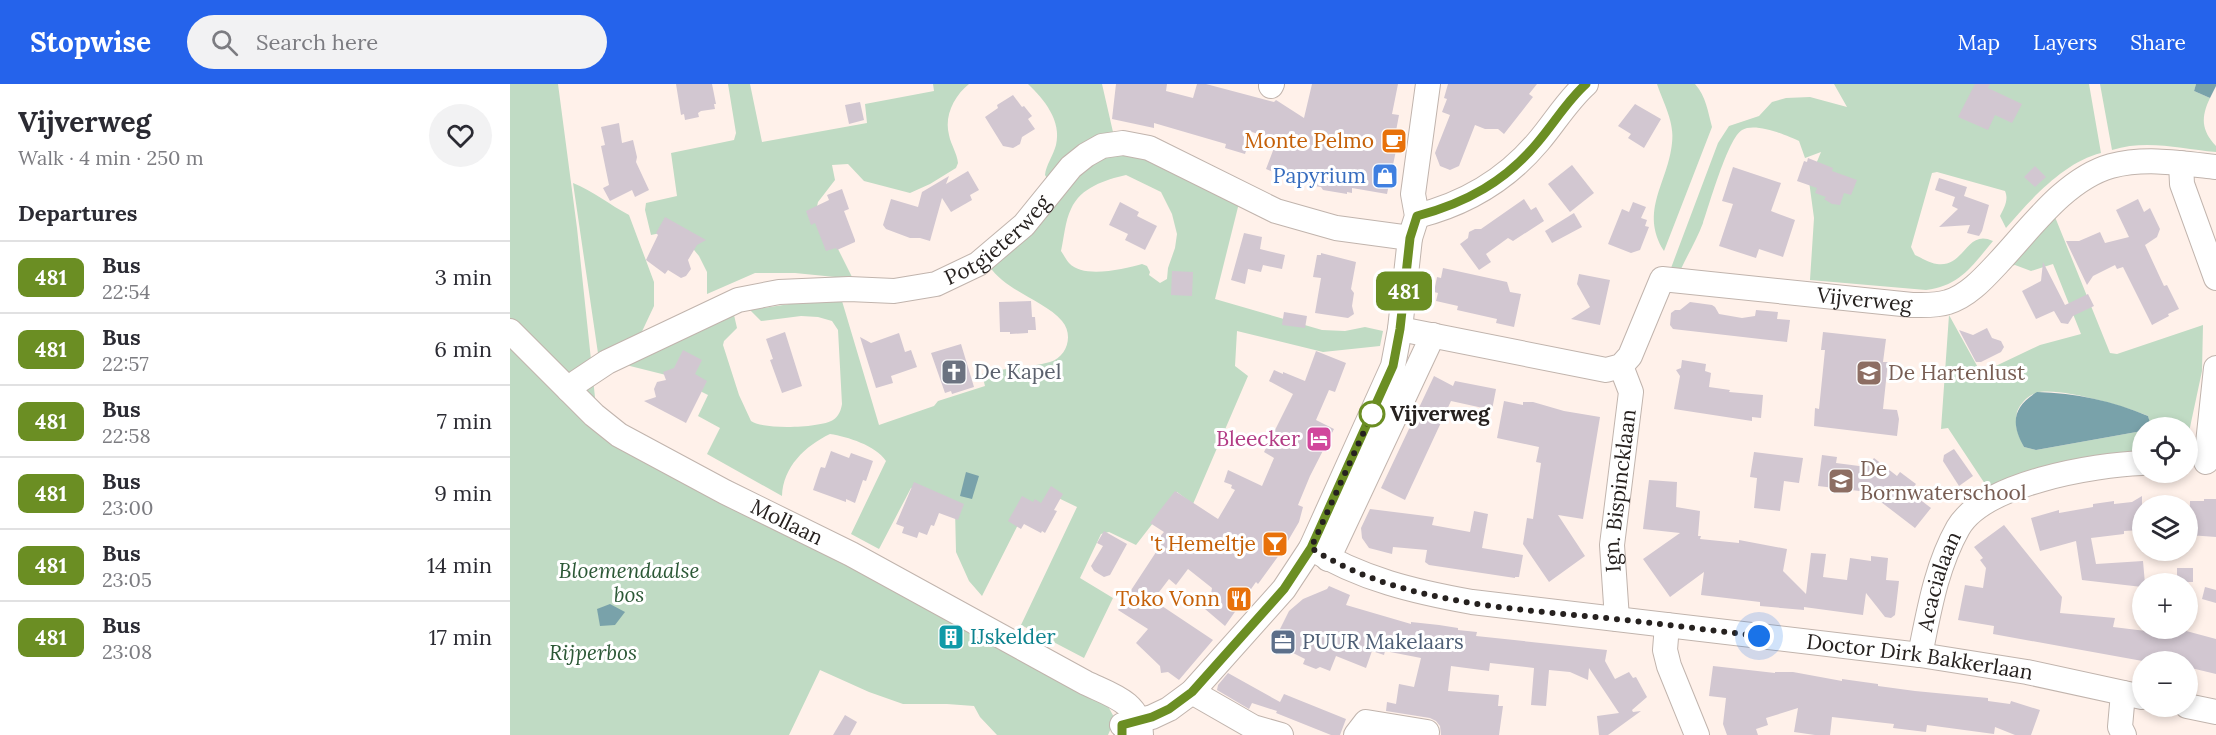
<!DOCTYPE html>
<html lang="en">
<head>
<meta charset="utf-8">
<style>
	:root { --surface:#fff; --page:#f2f2f3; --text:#2b2b33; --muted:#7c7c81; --line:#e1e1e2; --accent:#2563eb }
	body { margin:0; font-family:Lora,serif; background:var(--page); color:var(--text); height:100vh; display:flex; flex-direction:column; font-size:22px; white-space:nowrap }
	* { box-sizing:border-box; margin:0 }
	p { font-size:20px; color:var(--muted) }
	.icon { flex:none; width:33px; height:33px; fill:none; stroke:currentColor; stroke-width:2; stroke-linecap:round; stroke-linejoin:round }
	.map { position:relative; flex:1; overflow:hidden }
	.sheet { display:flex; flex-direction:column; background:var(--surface); width:510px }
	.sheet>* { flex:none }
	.badge { padding:0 12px; border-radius:9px; font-size:21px; line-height:39px }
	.controls { position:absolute; left:1622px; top:333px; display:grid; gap:12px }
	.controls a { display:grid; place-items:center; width:66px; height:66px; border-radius:50%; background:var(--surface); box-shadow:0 3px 9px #0003; font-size:30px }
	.you { position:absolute; width:30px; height:30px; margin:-15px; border:4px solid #fff; border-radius:50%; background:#1a73e8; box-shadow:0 0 0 9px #1a73e833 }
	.map>.badge { position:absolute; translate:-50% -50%; box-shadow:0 0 0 3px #fff }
	h2 { padding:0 18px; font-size:22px; line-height:54px }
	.round { display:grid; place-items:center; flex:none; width:63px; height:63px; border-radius:32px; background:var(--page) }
	.summary { display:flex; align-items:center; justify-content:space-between; height:102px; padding:0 18px }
	h1 { font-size:28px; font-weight:700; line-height:45px }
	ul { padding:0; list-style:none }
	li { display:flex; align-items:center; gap:18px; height:72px; padding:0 18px; border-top:2px solid var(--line) }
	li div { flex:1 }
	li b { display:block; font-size:22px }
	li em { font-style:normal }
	li .badge { min-width:66px; font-weight:700; text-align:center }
	header { display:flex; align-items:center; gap:36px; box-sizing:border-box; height:84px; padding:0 30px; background:var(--accent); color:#fff }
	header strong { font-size:28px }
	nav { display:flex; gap:33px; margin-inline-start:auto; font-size:21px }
	.search { width:420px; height:54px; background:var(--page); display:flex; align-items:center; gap:15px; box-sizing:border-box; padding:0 21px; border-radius:33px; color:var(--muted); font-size:22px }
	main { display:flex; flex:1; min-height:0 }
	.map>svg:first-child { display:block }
	.green { fill:#c0dbc4; fill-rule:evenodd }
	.water { fill:#79a2aa }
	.building { fill:#d2c7d1 }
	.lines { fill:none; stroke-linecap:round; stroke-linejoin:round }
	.minor-casing { stroke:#c1b4ad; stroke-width:26 }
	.minor { stroke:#fff; stroke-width:24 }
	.line-casing { stroke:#fff; stroke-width:14 }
	.line { stroke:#6b8e23; stroke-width:9 }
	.walk { stroke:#26211f; stroke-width:6; stroke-dasharray:0 10.8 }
	.stop-dot { fill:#fff; stroke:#6b8e23; stroke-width:3 }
	.labels { text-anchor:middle; stroke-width:6; stroke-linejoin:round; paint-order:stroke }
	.food-label { font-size:21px; fill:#c56008; stroke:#fff; text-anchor:end }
	.shop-label { font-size:21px; fill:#366cbe; stroke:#fff; text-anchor:end }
	.street-label { font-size:21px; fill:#26211f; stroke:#fff }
	.worship-label { font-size:21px; fill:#5b616d; stroke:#fff; text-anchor:start }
	.education-label { font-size:21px; fill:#785e54; stroke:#fff; text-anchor:start }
	.stop-label { font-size:21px; font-weight:bold; fill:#26211f; stroke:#fff; text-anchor:start }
	.hotel-label { font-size:21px; fill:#b23c85; stroke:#fff; text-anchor:end }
	.park-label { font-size:21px; font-style:italic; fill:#2c5836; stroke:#fff }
	.culture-label { font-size:21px; fill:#0d838f; stroke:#fff; text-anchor:start }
	.service-label { font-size:21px; fill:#4e5e75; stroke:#fff; text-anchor:start }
</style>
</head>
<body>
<header>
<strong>Stopwise</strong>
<div class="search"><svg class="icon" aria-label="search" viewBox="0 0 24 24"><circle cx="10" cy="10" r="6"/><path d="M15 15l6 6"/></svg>Search here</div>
<nav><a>Map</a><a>Layers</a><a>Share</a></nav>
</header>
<main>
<section class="sheet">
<div class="summary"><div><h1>Vijverweg</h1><p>Walk · 4 min · 250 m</p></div><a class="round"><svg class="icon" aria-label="heart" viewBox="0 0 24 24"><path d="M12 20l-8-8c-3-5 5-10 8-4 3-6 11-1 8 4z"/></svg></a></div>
<h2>Departures</h2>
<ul>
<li><span class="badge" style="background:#6b8e23;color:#fff">481</span><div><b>Bus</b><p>22:54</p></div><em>3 min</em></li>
<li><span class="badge" style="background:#6b8e23;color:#fff">481</span><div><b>Bus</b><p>22:57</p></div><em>6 min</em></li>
<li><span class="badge" style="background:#6b8e23;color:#fff">481</span><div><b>Bus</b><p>22:58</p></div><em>7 min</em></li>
<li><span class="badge" style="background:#6b8e23;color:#fff">481</span><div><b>Bus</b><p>23:00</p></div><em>9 min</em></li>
<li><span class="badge" style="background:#6b8e23;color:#fff">481</span><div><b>Bus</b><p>23:05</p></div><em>14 min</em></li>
<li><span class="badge" style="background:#6b8e23;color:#fff">481</span><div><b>Bus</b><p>23:08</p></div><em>17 min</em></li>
</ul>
</section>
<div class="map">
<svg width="1706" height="651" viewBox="0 0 1706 651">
	<rect width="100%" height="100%" fill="#fff1ea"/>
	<g class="green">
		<path d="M0 0H48L67 144 89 351 593 613 605 635 598 651H487L470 633 464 622 437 620H393L359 608 310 586 279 651H0Z"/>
		<path d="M218 0H240L252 58 357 39 355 20 424 7 423 0H459C444 12 434 32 439 51 441 61 447 69 448 79L446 84 420 100 400 109 354 97 338 80 322 81 325 96 308 118 306 127 319 147 342 193 335 194 285 189H245L197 210V188L189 172 175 155 160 147 141 151 135 126 136 119 167 112 161 69 224 56 226 49Z"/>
		<path d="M518 0H592L603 48C574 56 554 70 538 96L535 91C536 81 543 72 546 61 552 37 534 15 518 0Z"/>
		<path d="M1147 0H1185C1196 12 1198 28 1202 43L1154 167C1129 127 1158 99 1162 59 1165 39 1153 18 1147 0Z"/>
		<path d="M1324 0H1579L1591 69C1554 78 1520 116 1496 144L1490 132C1494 124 1499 116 1495 107L1427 88 1422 89 1401 163 1405 171C1412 174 1419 179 1427 180 1455 184 1456 144 1483 157 1462 182 1450 202 1416 206L1300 196 1304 134 1299 97 1311 68 1295 74 1289 57C1276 51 1245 38 1232 46 1218 54 1199 122 1193 139 1187 155 1178 170 1171 185L1161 184 1208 59 1219 42 1249 32 1262 18 1276 14 1300 13 1337 23Z"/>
		<path d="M1590 0H1686L1684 7 1700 14C1691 33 1691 46 1706 62V68C1671 65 1637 55 1602 66Z"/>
		<path d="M615 67 730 115 705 215 812 246 835 247 855 243 873 247 870 262 813 268 727 247 725 282 738 292 683 420 667 408 626 461 599 448 591 450 570 494 603 514 574 574 511 541 567 423 540 410 532 427 518 421 472 512 459 497 446 468 445 425 408 403 401 404 369 465 341 450 376 377C365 361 338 353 320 350 295 362 273 383 272 412L197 370 210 344 188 332 198 311 160 292 116 281 224 231 227 244 214 257 213 261 229 311 241 337C252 346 311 344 323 336 329 332 331 326 332 320L328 246 322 237 308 233 291 232 251 237 240 226 299 217H332L369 341 424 322 428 317 475 302 472 290C495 283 519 284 540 278 557 273 564 251 552 237 534 216 497 208 479 182L585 74ZM616 91 651 108 662 130 667 150 665 164 658 184 657 195 650 199 639 191 640 188 637 182 632 180C614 185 573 195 559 179 556 176 554 171 551 167 554 154 555 137 561 125 571 103 595 96 616 91Z"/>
		<path d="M63 99C83 107 100 121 119 131L144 198V222L127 258 89 276Z"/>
		<path d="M1543 128 1600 269 1607 270 1693 241 1692 287 1679 348 1677 355V344L1641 343 1638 332C1617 323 1547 302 1526 309 1517 312 1510 320 1507 328 1504 342 1508 351 1514 363L1526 366 1632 347V367L1561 378 1479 406 1438 344 1431 345 1439 231 1471 289 1530 261 1571 250 1543 180 1521 187 1505 181 1490 185Z"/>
	</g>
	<g class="water">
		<path d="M1686 0H1706V2L1700 14 1684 7Z"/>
		<path d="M1527 308C1565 309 1603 317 1638 332L1641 342 1632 344V347L1526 366 1514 363C1501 340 1502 323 1527 308Z"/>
		<path d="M456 388 469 392 462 415 450 412Z"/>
		<path d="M100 520 115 528 105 541 90 542 87 525Z"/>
	</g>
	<g class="building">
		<path d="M166 0H202L206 20H204L205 25 191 27 188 29 189 33 175 36 174 30 171 31Z"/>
		<path d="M606 0H657L656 7 683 14 687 0H696L764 18 766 16 794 34 802 0H888L882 30 889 31 886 47H890L877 110 842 104V109L837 108V110L813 106 811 103 790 100 765 91 766 89 756 85 767 56 742 48 735 70 715 64 716 60 644 39V44L602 35Z"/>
		<path d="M938 0H1027L1019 10 1023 13 994 50 988 45H975L965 41 949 82 940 86 930 82 925 69 940 31 932 28 937 15 934 14Z"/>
		<path d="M1465 0H1480L1478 4 1512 20 1502 39 1485 31 1478 46 1448 33Z"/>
		<path d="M503 11 512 23 514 22 522 32 518 35 525 45 512 53 510 60 503 64 493 62 475 33 488 24 487 21Z"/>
		<path d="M350 18 354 36 339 40 335 21Z"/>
		<path d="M1125 20 1151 35 1134 64 1118 54 1121 50 1108 42Z"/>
		<path d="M109 39 112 59 123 56 127 73 126 78 139 106 125 113 122 106 100 117 93 104 99 101 91 62 95 61 91 43Z"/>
		<path d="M1298 74 1323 84 1322 87 1347 96 1341 111 1334 109 1330 121 1322 120 1314 115 1316 113 1305 109 1307 104 1287 97 1294 77 1297 78Z"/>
		<path d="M1062 81 1084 109 1060 128 1038 100Z"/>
		<path d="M1525 82 1536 93 1525 103 1514 93Z"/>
		<path d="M1223 83 1271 99 1261 127 1285 136 1273 173 1249 165 1246 174 1209 162 1223 120 1212 117Z"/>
		<path d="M458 87 469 106 460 111 462 116 441 128 432 114 420 157 410 154H400L376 145 373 141 381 115 408 123 412 108 439 92 436 100Z"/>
		<path d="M1429 94 1457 103 1454 112 1479 121 1472 147 1469 152 1457 149 1460 141 1429 143 1448 125 1442 122 1445 113 1425 106Z"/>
		<path d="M332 105 339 125 334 127 345 156V158L327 166 326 164 316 167 305 139 301 141 296 127 319 116 317 111Z"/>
		<path d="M1014 115 1021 126 1026 123 1034 137 1003 157 998 154 976 170 981 178 969 186 950 160 958 154 959 148 965 145H971Z"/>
		<path d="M1628 115 1634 128 1640 124 1650 145 1647 153 1635 161 1654 202 1657 201 1669 225 1658 230 1659 232 1642 241 1613 183 1607 185 1605 181 1583 192 1577 201 1556 157H1569L1590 148 1595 159 1619 153 1606 126Z"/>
		<path d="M610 118 629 128 627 132 647 142 635 166 615 156 618 150 599 141Z"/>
		<path d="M1123 118 1136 123 1131 134 1137 136 1135 142 1139 143 1130 166 1121 169 1098 160 1112 125 1119 128Z"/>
		<path d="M1064 129 1072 143 1042 159 1035 147Z"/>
		<path d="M155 133 196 156 187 161 178 176 181 185 176 192 171 194 158 186 155 190 136 176 148 151 146 149Z"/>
		<path d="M734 149 752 153 750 165 775 171 772 185 753 181 751 188 738 185 735 200 721 196Z"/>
		<path d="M811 169 846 178 841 205 844 209 842 222 844 230 838 234 805 229 811 194 803 193 807 171H811Z"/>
		<path d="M1533 178 1555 221 1578 210 1584 222 1563 232 1558 240 1551 239 1544 227 1526 235 1512 207 1531 197Z"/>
		<path d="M933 184 997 198 1000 208 1011 210 1004 243 986 239 987 235 947 226 948 222 926 217 928 209 924 208 927 193 931 194Z"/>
		<path d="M662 187 683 188 682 212 661 211Z"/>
		<path d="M1069 190 1100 196 1090 241 1061 235 1080 223 1067 200Z"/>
		<path d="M521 217 522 233H525L526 246H518V249L500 250V248H490L489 218Z"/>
		<path d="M1180 218 1202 221 1205 223 1209 230 1232 234 1245 232 1246 226 1268 228 1267 235 1280 236 1277 258 1163 245 1160 241 1161 229 1165 226H1170Z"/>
		<path d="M774 228 797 232 795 244 772 241Z"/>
		<path d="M1477 244 1482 254 1491 257 1494 263 1491 268 1471 278H1466L1449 246 1463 251Z"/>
		<path d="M275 248 292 302 272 309 260 276 263 275 256 255Z"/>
		<path d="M1313 248 1376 255 1373 278H1378L1373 325 1387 326 1389 335 1387 352 1304 342 1305 324 1309 325 1315 266H1311Z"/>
		<path d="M389 249 395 268 401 266 407 283 381 292 383 299 366 304 350 253 361 259Z"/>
		<path d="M451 260 464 303 442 310 441 307 435 309 421 269Z"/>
		<path d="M173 266 192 276 185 290 197 297 176 339 134 317 146 313 144 305 147 298 156 296 153 288 164 284Z"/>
		<path d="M806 267 836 279 825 308 819 306 806 336 824 345 800 392 788 421 793 423 789 438 772 467 748 500 746 498 715 542 695 525 705 513 701 510 702 504 678 485 666 501 659 495 643 516 703 556 669 596 658 588 651 589 650 582 626 559 638 545 608 526 652 459 647 456 654 448 640 439 665 407 708 435 725 406 721 404 722 401 714 398 718 386 752 402 764 374 754 368 783 310 759 297 764 286 773 290V288L795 297Z"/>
		<path d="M1172 276 1196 280 1195 287 1201 289 1199 303 1220 306 1219 308 1253 311 1251 334 1242 333V337L1164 325 1170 292 1166 286 1171 284Z"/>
		<path d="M924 292 943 302 945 297 986 305 982 326 941 317 895 416 871 404Z"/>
		<path d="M994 317 1013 321V318H1023L1054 327 1090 333 1073 435 1048 431 1075 472 1039 498 1013 460 1017 434 1023 435 1031 379 1026 378 1029 363 987 354Z"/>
		<path d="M1444 365 1463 392 1449 402 1433 377 1434 371Z"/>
		<path d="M321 367 339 374 341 369 363 377 356 397 353 396 345 419 336 415V418L303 406 310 385 311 383 315 384Z"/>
		<path d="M1244 368 1293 374 1289 399 1274 397 1270 427 1244 424 1247 394 1240 393Z"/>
		<path d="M1312 371 1327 373 1326 379 1357 383 1364 374 1387 392 1390 388 1406 400 1400 408 1421 424 1405 444 1358 408 1308 402Z"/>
		<path d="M1139 396 1167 398 1166 423 1190 427 1188 452H1191L1190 455 1229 459V456L1277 465 1273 487 1296 510 1301 469 1316 470 1313 493 1337 496 1340 474 1361 477V472L1378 474 1376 496 1389 497 1385 531 1381 534 1375 533 1356 509 1353 531 1294 523V526L1250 522V518L1191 511 1194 488 1160 513 1133 475 1170 449 1133 445Z"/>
		<path d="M404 398 454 420 448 436 429 429 424 442 421 441 417 451 409 448 407 454 392 449 394 443 386 440Z"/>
		<path d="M541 402 553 410 544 426 547 427 535 449 532 447 531 449 514 440 511 445 498 437 512 412 523 418 525 415 531 419Z"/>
		<path d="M1632 412V446L1614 447V450L1581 454 1586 480 1633 477 1635 500H1632V503L1572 496 1566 457 1530 467 1521 434 1549 426V429L1583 423V420L1604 417V420L1622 418Z"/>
		<path d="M1694 415H1706V453L1679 451 1680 417H1694Z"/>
		<path d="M860 425 924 433 922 441 960 448 964 427 978 430 972 464 1013 471 1009 493H1005V494L919 481 915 478 917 466 883 463 882 470 859 464 852 454 851 444Z"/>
		<path d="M1494 441 1552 513 1550 529 1605 534 1603 543 1636 547V544H1665L1706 555V590L1677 583V578H1638L1483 550 1484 542 1448 536 1455 501 1473 504 1476 484 1470 476 1473 474 1464 463Z"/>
		<path d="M594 447 617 460 600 491 594 493 584 487 581 482 593 462 587 459Z"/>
		<rect x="1667" y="484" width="16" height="14"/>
		<path d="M819 502 840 511 836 521 901 540V538L929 541 948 544V546L967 548 966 552 1097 566 1095 577 1105 595 1119 588 1123 594 1126 593 1137 613 1122 626 1123 628 1131 627 1098 651H1089L1087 632 1109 629 1079 584 1078 596 1060 588 1039 586 1036 622 1021 621 1024 584 980 579 979 587 941 582 938 607 989 611 988 622H993L989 651H931L930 642 926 637 920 634 876 627 877 618 886 620 889 600 904 603 911 574 875 567 874 571 862 567 856 584 826 572 820 587 810 583 806 585 793 580 795 575 763 559 779 527 793 515 817 505Z"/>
		<path d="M1695 503 1706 506V519L1692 515Z"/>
		<path d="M439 545 448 552V560L441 564 436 562 434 556Z"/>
		<path d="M1203 582 1265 589V588H1283L1332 597V595L1368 600V602L1405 607 1478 614V617L1500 620 1501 617 1530 626 1521 651H1505L1485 643 1484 650 1417 641 1416 648 1383 644 1384 640 1322 633 1320 651H1305L1284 648 1288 624 1256 634 1258 641 1246 645 1248 651H1217L1213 640 1216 614 1199 612Z"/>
		<path d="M718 589 770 618 774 610 836 635 830 651H821L766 629 767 627 742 619 739 625 707 606 708 601Z"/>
		<path d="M335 631 347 638 340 651H323Z"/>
	</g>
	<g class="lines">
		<g class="minor-casing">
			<g id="minor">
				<path d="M761 2 762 0"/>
				<path d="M1671 79 1672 100 1706 194"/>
				<path d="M907 132C955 120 996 96 1028 58 1045 38 1057 17 1076 0"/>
				<path id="s1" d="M890 245 1096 286 1111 282 1120 272 1152 195 1402 221C1414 221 1426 222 1438 218 1458 212 1474 194 1488 179 1520 145 1555 95 1601 82 1635 73 1671 79 1706 83"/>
				<path id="s2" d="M0 247 84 331 109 351 215 408 341 470 576 599C601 611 630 618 631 651"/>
				<path id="s3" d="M59 306 67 298 97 278 228 216 269 208 339 205 384 207 426 200 468 180 514 141 561 83 576 71 592 62 613 59 639 64 766 127 826 144 900 154"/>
				<path d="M1696 378 1706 284"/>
				<path id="s4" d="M801 464C850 495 906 508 962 518L1410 571 1517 588 1632 613"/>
				<path d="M818 475 923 251"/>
				<path id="s5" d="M1107 535 1102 461 1121 308 1111 282"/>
				<path d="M1157 541 1155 566 1159 582 1187 651"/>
				<path id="s6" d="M1410 571C1419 527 1426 483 1448 444 1474 399 1584 381 1632 379"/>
				<path d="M682 608 743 643 771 651"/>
				<path d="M1613 609 1610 643 1614 651"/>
				<path d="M1677 622 1706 628"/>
				<path d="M612 641 642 633 659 625 682 608 774 505 801 464 883 282 890 245 900 154 907 132 903 110 918 0"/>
				<path d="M846 651 856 638 917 648"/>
			</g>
		</g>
		<use href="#minor" class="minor"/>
	</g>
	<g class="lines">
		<g class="line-casing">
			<path id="line" d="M612 651V641L642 633 659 625 682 608 774 505 801 464 883 282 890 245 900 154 907 132C956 119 996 97 1028 58 1045 38 1057 17 1076 0"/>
		</g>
		<use href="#line" class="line"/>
		<path class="walk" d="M862 330 801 464C887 519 997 524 1095 534 1147 539 1198 546 1249 552"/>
	</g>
	<defs>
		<g id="cafe-square" transform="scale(1.35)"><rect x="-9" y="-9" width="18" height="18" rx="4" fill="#e8710a" stroke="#fff"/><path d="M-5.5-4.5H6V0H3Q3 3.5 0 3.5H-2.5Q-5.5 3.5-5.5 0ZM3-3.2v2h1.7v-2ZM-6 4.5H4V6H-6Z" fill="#fff"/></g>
		<g id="shop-square" transform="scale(1.35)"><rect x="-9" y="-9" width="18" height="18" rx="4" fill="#3f7fe0" stroke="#fff"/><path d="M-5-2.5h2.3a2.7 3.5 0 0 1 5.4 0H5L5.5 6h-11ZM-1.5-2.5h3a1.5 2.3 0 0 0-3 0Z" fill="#fff"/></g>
		<g id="church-square" transform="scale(1.35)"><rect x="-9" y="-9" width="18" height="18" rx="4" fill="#6b7280" stroke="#fff"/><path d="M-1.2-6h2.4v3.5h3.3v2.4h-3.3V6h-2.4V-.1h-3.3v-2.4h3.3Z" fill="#fff"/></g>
		<g id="university-square" transform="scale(1.35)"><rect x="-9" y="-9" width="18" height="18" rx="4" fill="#8d6e63" stroke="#fff"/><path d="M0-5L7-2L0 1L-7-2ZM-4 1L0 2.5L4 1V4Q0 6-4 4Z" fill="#fff"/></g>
		<g id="hotel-square" transform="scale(1.35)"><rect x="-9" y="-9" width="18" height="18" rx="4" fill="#d1479c" stroke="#fff"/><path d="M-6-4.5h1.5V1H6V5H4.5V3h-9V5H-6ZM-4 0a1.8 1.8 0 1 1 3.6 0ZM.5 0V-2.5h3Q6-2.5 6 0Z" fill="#fff"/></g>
		<g id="school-square" transform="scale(1.35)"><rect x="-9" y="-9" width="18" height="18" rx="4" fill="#8d6e63" stroke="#fff"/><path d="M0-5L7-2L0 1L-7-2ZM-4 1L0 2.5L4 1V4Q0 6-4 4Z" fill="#fff"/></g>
		<g id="bar-square" transform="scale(1.35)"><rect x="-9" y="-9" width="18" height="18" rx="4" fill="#e8710a" stroke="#fff"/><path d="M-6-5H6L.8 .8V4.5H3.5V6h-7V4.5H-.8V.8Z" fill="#fff"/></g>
		<g id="restaurant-square" transform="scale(1.35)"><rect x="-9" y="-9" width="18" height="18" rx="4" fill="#e8710a" stroke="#fff"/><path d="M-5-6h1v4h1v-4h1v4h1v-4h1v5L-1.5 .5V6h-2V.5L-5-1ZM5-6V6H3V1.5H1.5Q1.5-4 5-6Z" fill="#fff"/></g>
		<g id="building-square" transform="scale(1.35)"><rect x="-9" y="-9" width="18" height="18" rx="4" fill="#0f9aa8" stroke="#fff"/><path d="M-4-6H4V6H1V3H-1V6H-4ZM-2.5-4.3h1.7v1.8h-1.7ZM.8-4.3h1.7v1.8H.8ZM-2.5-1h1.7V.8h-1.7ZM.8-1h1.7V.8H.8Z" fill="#fff"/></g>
		<g id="office-square" transform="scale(1.35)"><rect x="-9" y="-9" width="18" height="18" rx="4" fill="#5c6f8a" stroke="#fff"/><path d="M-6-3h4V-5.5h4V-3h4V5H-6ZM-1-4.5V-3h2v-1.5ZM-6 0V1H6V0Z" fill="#fff"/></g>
	</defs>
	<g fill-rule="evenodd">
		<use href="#cafe-square" x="884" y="57"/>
		<use href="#shop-square" x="875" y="92"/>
		<use href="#church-square" x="444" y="288"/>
		<use href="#university-square" x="1359" y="289"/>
		<use href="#hotel-square" x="809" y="355"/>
		<use href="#school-square" x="1331" y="397"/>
		<use href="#bar-square" x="765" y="460"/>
		<use href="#restaurant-square" x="729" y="515"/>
		<use href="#building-square" x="441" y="553"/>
		<use href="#office-square" x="773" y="558"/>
	</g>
	<circle class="stop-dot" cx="862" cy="330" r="12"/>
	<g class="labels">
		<g class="food-label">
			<text x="864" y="64">Monte Pelmo</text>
			<text x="746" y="467">'t Hemeltje</text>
			<text x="710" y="522">Toko Vonn</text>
		</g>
		<g class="shop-label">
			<text x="856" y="99">Papyrium</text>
		</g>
		<g class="street-label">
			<text dy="7" stroke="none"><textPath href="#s3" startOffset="468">Potgieterweg</textPath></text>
			<text dy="7" stroke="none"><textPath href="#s1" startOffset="526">Vijverweg</textPath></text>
			<text dy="7" stroke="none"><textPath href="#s5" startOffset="129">Ign. Bispincklaan</textPath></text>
			<text dy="7" stroke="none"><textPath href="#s2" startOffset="340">Mollaan</textPath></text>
			<text dy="7" stroke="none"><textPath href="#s6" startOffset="76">Acacialaan</textPath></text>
			<text dy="7" stroke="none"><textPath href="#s4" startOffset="622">Doctor Dirk Bakkerlaan</textPath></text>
		</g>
		<g class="worship-label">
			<text x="464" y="295">De Kapel</text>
		</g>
		<g class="education-label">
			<text x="1378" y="296">De Hartenlust</text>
			<text x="1350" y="392">De<tspan x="1350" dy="24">Bornwaterschool</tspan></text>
		</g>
		<g class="stop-label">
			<text x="880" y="337">Vijverweg</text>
		</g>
		<g class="hotel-label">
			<text x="790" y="362">Bleecker</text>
		</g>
		<g class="park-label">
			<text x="119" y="494">Bloemendaalse<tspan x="119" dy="24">bos</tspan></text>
			<text x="83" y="576">Rijperbos</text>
		</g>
		<g class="culture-label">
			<text x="460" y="560">IJskelder</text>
		</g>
		<g class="service-label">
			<text x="792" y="565">PUUR Makelaars</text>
		</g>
	</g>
</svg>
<div class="controls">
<a><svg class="icon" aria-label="locate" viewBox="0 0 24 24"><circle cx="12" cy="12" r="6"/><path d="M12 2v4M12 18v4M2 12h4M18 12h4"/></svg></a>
<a><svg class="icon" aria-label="layers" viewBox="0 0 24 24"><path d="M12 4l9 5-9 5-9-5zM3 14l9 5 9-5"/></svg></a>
<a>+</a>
<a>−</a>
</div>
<div class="you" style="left:1249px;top:552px"></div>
<b class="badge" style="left:894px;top:207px;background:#6b8e23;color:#fff">481</b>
</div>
</main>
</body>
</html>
